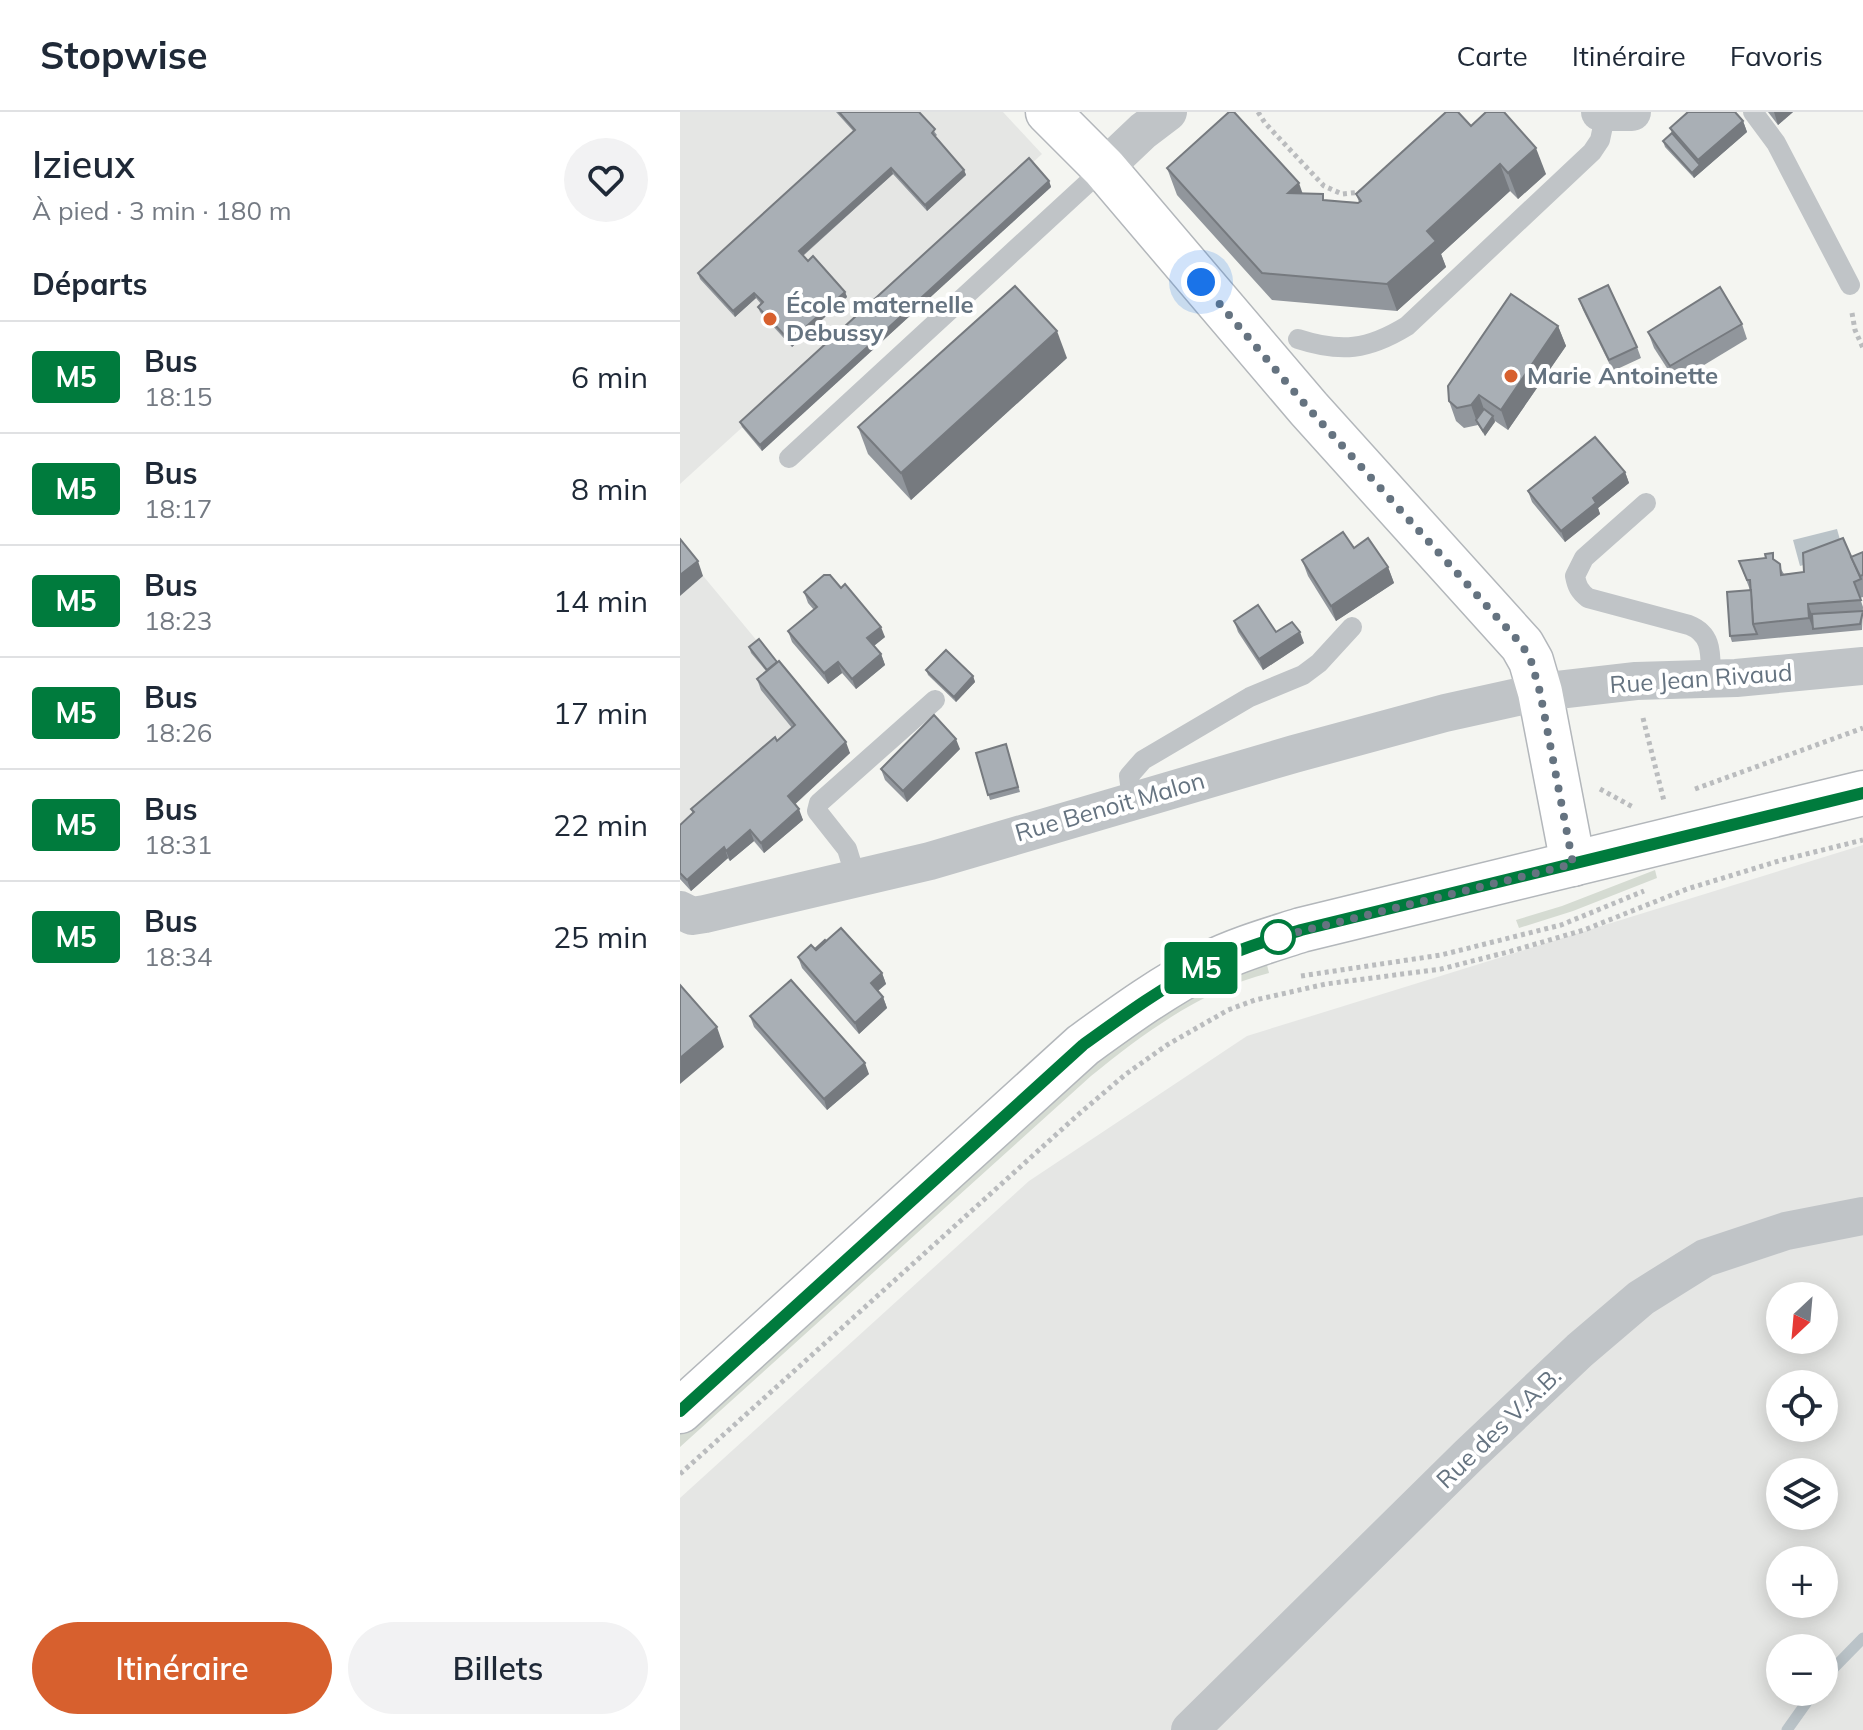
<!DOCTYPE html>
<html lang="fr">
<head>
<meta charset="utf-8">
<style>
	:root { --surface:#fff; --page:#f2f2f3; --text:#1f2937; --muted:#747a83; --line:#e0e1e3; --accent:#d7602e }
	body { margin:0; font-family:Mulish,sans-serif; background:var(--page); color:var(--text); height:100vh; display:flex; flex-direction:column; font-size:30px; white-space:nowrap }
	* { box-sizing:border-box; margin:0 }
	p { font-size:26px; color:var(--muted) }
	.icon { flex:none; width:44px; height:44px; fill:none; stroke:currentColor; stroke-width:2; stroke-linecap:round; stroke-linejoin:round }
	.map { position:relative; flex:1; overflow:hidden }
	.drawer { display:flex; flex-direction:column; background:var(--surface); width:680px }
	.drawer>* { flex:none }
	.badge { padding:0 16px; border-radius:6px; font-size:28px; line-height:52px }
	.needle { width:52px; rotate:206deg }
	.fabs { position:absolute; left:1086px; top:1170px; display:grid; gap:16px }
	.fabs a { display:grid; place-items:center; width:72px; height:72px; border-radius:50%; background:var(--surface); box-shadow:0 4px 20px #0003; font-size:40px }
	.you { position:absolute; width:40px; height:40px; margin:-20px; border:6px solid #fff; border-radius:50%; background:#1a73e8; box-shadow:0 0 0 12px #1a73e833 }
	.map>.badge { position:absolute; translate:-50% -50%; box-shadow:0 0 0 4px #fff }
	h2 { padding:0 32px; font-size:30px; line-height:72px }
	.round { display:grid; place-items:center; flex:none; width:84px; height:84px; border-radius:42px; background:var(--page) }
	.headline { display:flex; align-items:center; justify-content:space-between; height:136px; padding:0 32px }
	h1 { font-size:38px; font-weight:600; line-height:60px }
	.button { display:flex; gap:16px; margin-top:auto; padding:16px 32px }
	.button a { flex:1; height:92px; border-radius:48px; background:var(--accent); color:#fff; font-size:32px; font-weight:600; line-height:92px; text-align:center }
	.button a+a { background:var(--page); color:var(--text) }
	ul { padding:0; list-style:none }
	li { display:flex; align-items:center; gap:24px; height:112px; padding:0 32px; border-top:2px solid var(--line) }
	li div { flex:1 }
	li b { display:block; font-size:30px }
	li em { font-style:normal }
	li .badge { min-width:88px; font-weight:700; text-align:center }
	header { display:flex; align-items:center; gap:48px; box-sizing:border-box; height:112px; padding:0 40px; background:var(--surface); border-bottom:2px solid var(--line) }
	header strong { font-size:38px }
	nav { display:flex; gap:44px; margin-inline-start:auto; font-size:28px }
	main { display:flex; flex:1; min-height:0 }
	.map>svg:first-child { display:block }
	.built { fill:#e5e6e4; fill-rule:evenodd }
	.green { fill:#d5dbd2 }
	.water { fill:#bac3c8 }
	.lines { fill:none; stroke-linecap:round; stroke-linejoin:round }
	.stream { stroke:#bac3c8; stroke-width:11 }
	.secondary-casing { stroke:#b3b7bb; stroke-width:47 }
	.path { stroke:#babcbe; stroke-width:5; stroke-dasharray:4 4; stroke-linecap:butt }
	.lane { stroke:#c0c4c7; stroke-width:20 }
	.street { stroke:#c0c4c7; stroke-width:38 }
	.secondary { stroke:#fff; stroke-width:44 }
	.wall { fill:#91969c }
	.shaded-wall { fill:#767a7f }
	.building { fill:#a9afb5; stroke:#767a7f; stroke-width:2 }
	.line-casing { stroke:#fff; stroke-width:18 }
	.line { stroke:#007b3d; stroke-width:12 }
	.walk { stroke:#657380; stroke-width:8; stroke-dasharray:0 14.4 }
	.poi-dot { fill:#d7602e; stroke:#fff; stroke-width:3 }
	.stop-dot { fill:#fff; stroke:#007b3d; stroke-width:4 }
	.labels { text-anchor:middle; stroke-width:8; stroke-linejoin:round; paint-order:stroke }
	.poi-label { font-size:24px; font-weight:bold; fill:#657380; stroke:#fff; text-anchor:start }
	.street-label { font-size:24px; fill:#657380; stroke:#fff }
</style>
</head>
<body>
<header>
<strong>Stopwise</strong>
<nav><a>Carte</a><a>Itinéraire</a><a>Favoris</a></nav>
</header>
<main>
<section class="drawer">
<div class="headline"><div><h1>Izieux</h1><p>À pied · 3 min · 180 m</p></div><a class="round"><svg class="icon" aria-label="heart" viewBox="0 0 24 24"><path d="M12 20l-8-8c-3-5 5-10 8-4 3-6 11-1 8 4z"/></svg></a></div>
<h2>Départs</h2>
<ul>
<li><span class="badge" style="background:#007b3d;color:#fff">M5</span><div><b>Bus</b><p>18:15</p></div><em>6 min</em></li>
<li><span class="badge" style="background:#007b3d;color:#fff">M5</span><div><b>Bus</b><p>18:17</p></div><em>8 min</em></li>
<li><span class="badge" style="background:#007b3d;color:#fff">M5</span><div><b>Bus</b><p>18:23</p></div><em>14 min</em></li>
<li><span class="badge" style="background:#007b3d;color:#fff">M5</span><div><b>Bus</b><p>18:26</p></div><em>17 min</em></li>
<li><span class="badge" style="background:#007b3d;color:#fff">M5</span><div><b>Bus</b><p>18:31</p></div><em>22 min</em></li>
<li><span class="badge" style="background:#007b3d;color:#fff">M5</span><div><b>Bus</b><p>18:34</p></div><em>25 min</em></li>
</ul>
<div class="button"><a>Itinéraire</a><a>Billets</a></div>
</section>
<div class="map">
<svg width="1183" height="1618" viewBox="0 0 1183 1618">
	<rect width="100%" height="100%" fill="#f4f5f1"/>
	<g class="built">
		<path d="M0 0H323L362 42 0 372Z"/>
		<path d="M0 436 170 641 113 695 123 708 84 741 73 729 50 749 47 746 11 779 0 767Z"/>
		<path d="M1183 733V1618H0V1386L349 1069 567 924ZM1100 1184H1144V1228H1100ZM1100 1272H1144V1316H1100ZM1100 1360H1144V1404H1100ZM1100 1448H1144V1492H1100ZM1100 1536H1144V1580H1100Z"/>
	</g>
	<g class="green">
		<path d="M975 758 977 766 893 799 839 816 836 808 882 794Z"/>
		<path d="M587 853 589 861C522 878 464 921 411 964L0 1335V1321L431 934 530 873Z"/>
	</g>
	<path class="water" d="M1157 417 1164 442 1120 454 1113 428Z"/>
	<g class="lines">
		<g class="stream">
			<path d="M1144 1566 1183 1526"/>
			<path d="M1107 1618 1134 1580"/>
		</g>
		<g class="secondary-casing">
			<g id="secondary">
				<path d="M368 0 424 56 629 297 842 533 851 549 860 580 893 752"/>
				<path d="M0 1299 403 933C443 904 484 874 528 852 558 837 590 828 621 818L1183 681"/>
			</g>
		</g>
		<g class="path">
			<path d="M578 0 585 11 644 74 662 82 681 80"/>
			<path d="M1172 201 1175 218 1183 236"/>
			<path d="M963 606 984 689"/>
			<path d="M920 677 953 695"/>
			<path d="M1015 677 1183 616"/>
			<path d="M621 864 761 843 881 813 964 779"/>
			<path d="M0 1362 400 1001 446 962 487 933 548 898 575 888 646 872 761 857 828 840 904 818 1007 777 1102 748 1183 728"/>
		</g>
		<g class="lane">
			<path d="M1073 0 1096 31 1170 173"/>
			<path d="M618 227C661 241 688 238 727 214L912 40 920 28 926 0"/>
			<path d="M109 346 424 56"/>
			<path d="M966 391 904 446 895 464C897 474 899 479 908 486L1009 513C1034 523 1030 544 1031 567"/>
			<path d="M452 688 449 664 463 648 570 585 623 563 639 551 672 515"/>
			<path d="M176 766 167 737 137 699 139 691 255 588"/>
		</g>
		<g class="street">
			<path d="M920 0H952"/>
			<path d="M424 56 463 19 488 0"/>
			<path d="M0 798 12 804 25 802 250 749 614 642 765 601 860 580 956 569 1056 566 1183 554"/>
			<path d="M510 1618 789 1343 900 1238 961 1186 1025 1146 1106 1119 1183 1104"/>
		</g>
		<use href="#secondary" class="secondary"/>
	</g>
	<g class="wall">
		<path d="M156 0H239L257 23 255 25 284 58 286 63 247 99 213 62 123 144 165 180 167 185 112 235 80 200 78 195 81 192 76 186 55 205 20 167 18 161 174 20Z"/>
		<path d="M1088 0H1113L1098 13Z"/>
		<path d="M1063 9 1067 20 1014 66 985 35 983 29 992 21 990 16Z"/>
		<path d="M791 14 866 62 838 87 830 79 761 142 766 155 717 199 592 188 497 83 487 56 623 82 645 89 679 90 676 82Z"/>
		<path d="M369 69 371 75 82 339 62 315 60 310Z"/>
		<path d="M899 187 957 235 961 246 933 259 903 198Z"/>
		<path d="M1062 212 1067 227 996 270 974 236 968 220Z"/>
		<path d="M878 214 886 234 828 318 815 309 805 324 798 313 784 316 776 309 769 289Z"/>
		<path d="M387 246 231 388 188 342 178 315Z"/>
		<path d="M945 360 949 371 918 396 920 402 885 430 852 390 848 379Z"/>
		<path d="M674 436 708 455 714 471 656 509 628 464 622 448Z"/>
		<path d="M1183 440V485L1180 486 1183 495 1182 518 1052 530 1050 524 1070 478 1059 449H1096L1104 462 1124 460 1171 445Z"/>
		<path d="M124 480 205 525 194 534 201 542 205 553 176 577 162 561 148 572 112 530 108 519 134 498 128 491Z"/>
		<path d="M554 509 596 520 624 531 583 558 558 520Z"/>
		<path d="M69 535 170 641 115 692 123 708 84 741 74 729 50 749 48 746 11 779 0 767V713L13 702 11 697 112 616 81 578 77 567 86 559 71 541Z"/>
		<path d="M246 558 293 564 295 570 276 590 248 563Z"/>
		<path d="M326 632 340 680 310 688 296 641Z"/>
		<path d="M280 637 227 690 205 668 201 657Z"/>
		<path d="M135 837 202 861 206 872 198 879 203 885 207 896 179 922 122 856 118 845Z"/>
		<path d="M70 904 189 962 147 998 74 915Z"/>
	</g>
	<g class="shaded-wall">
		<path d="M1094 0H1113L1098 13Z"/>
		<path d="M1063 9 1067 20 1014 66 1012 61 1020 53 1018 48Z"/>
		<path d="M856 36 866 62 838 87 828 61Z"/>
		<path d="M820 52 830 79 761 142 766 155 717 199 707 172 747 119Z"/>
		<path d="M211 56 213 62 121 145 119 139Z"/>
		<path d="M284 58 286 63 247 99 245 93Z"/>
		<path d="M369 69 371 75 82 339 80 333Z"/>
		<path d="M619 71 628 97 608 81Z"/>
		<path d="M165 180 167 185 112 235 110 229Z"/>
		<path d="M74 181 76 186 55 205 53 199Z"/>
		<path d="M878 214 886 234 828 318 821 298Z"/>
		<path d="M377 219 387 246 231 388 221 361Z"/>
		<path d="M799 283 806 303 796 308 798 313 791 293Z"/>
		<path d="M813 304 815 310 805 324 803 319Z"/>
		<path d="M945 360 949 371 918 396 920 402 885 430 881 419 913 386Z"/>
		<path d="M18 449 23 464 0 484V463Z"/>
		<path d="M708 455 714 471 656 509 651 494Z"/>
		<path d="M1128 492 1134 508 1133 517 1129 506Z"/>
		<path d="M201 515 205 525 191 536 187 526Z"/>
		<path d="M620 520 624 531 583 558 579 547Z"/>
		<path d="M201 542 205 553 176 577 172 567Z"/>
		<path d="M158 550 162 561 148 572 144 561Z"/>
		<path d="M293 564 295 570 276 590 274 585Z"/>
		<path d="M276 627 280 637 227 690 223 679Z"/>
		<path d="M166 630 170 641 112 695 108 684Z"/>
		<path d="M119 697 123 708 84 741 81 731Z"/>
		<path d="M70 718 74 729 50 749 46 739Z"/>
		<path d="M44 735 48 746 11 779 7 768Z"/>
		<path d="M202 861 206 872 195 881 191 871Z"/>
		<path d="M203 885 207 896 179 922 175 911Z"/>
		<path d="M37 915 44 935 0 972V946Z"/>
		<path d="M185 951 189 962 147 998 144 987Z"/>
	</g>
	<g class="building">
		<path d="M159 0H239L255 17 252 21 284 58 245 93 211 56 119 139 128 149 133 144 165 180 110 229 78 195 83 190 74 181 53 199 18 161 175 18Z"/>
		<path d="M549 0H554L619 71 608 81 643 82V88L678 91 681 89 676 82 766 0H778L791 14 806 0H824L856 36 828 61 820 52 747 119 756 129 707 172 582 161 487 56Z"/>
		<path d="M1008 0H1055L1063 9 1018 48 990 16Z"/>
		<path d="M992 21 1020 53 1012 61 983 29Z"/>
		<path d="M349 46 369 69 80 333 60 310Z"/>
		<path d="M928 173 957 235 929 248 899 187Z"/>
		<path d="M335 174 377 219 221 361 178 315Z"/>
		<path d="M1040 175 1062 212 990 254 968 220Z"/>
		<path d="M831 182 878 214 821 298 799 283 791 293 777 296 769 289 768 274Z"/>
		<path d="M804 297 813 304 803 319 796 308Z"/>
		<path d="M915 325 945 360 913 386 916 391 881 419 848 379Z"/>
		<path d="M663 420 674 436 688 426 708 455 651 494 622 448Z"/>
		<path d="M1163 426 1181 467 1174 470 1181 488 1128 492 1129 506 1073 512 1070 468H1067L1059 449 1086 446 1085 442 1093 441V447L1100 452 1101 463 1124 460 1123 441Z"/>
		<path d="M0 427 18 449 0 463Z"/>
		<path d="M1183 440V463L1180 464 1171 445Z"/>
		<path d="M144 463H150L161 476 165 472 201 515 187 526 201 542 172 567 158 550 144 561 108 519 137 495 124 480Z"/>
		<path d="M1071 478 1073 512 1077 522 1050 524 1047 480Z"/>
		<path d="M578 493 596 520 612 510 620 520 579 547 554 509Z"/>
		<path d="M1183 499 1180 512 1133 517 1132 502Z"/>
		<path d="M79 527 97 550 87 558 69 535Z"/>
		<path d="M266 538 293 564 274 585 246 558Z"/>
		<path d="M99 549 166 630 108 684 119 697 81 731 70 718 46 739 44 735 7 768 0 761V713L14 700 11 697 95 625 97 629 115 613 77 567Z"/>
		<path d="M254 603 276 627 223 679 201 657Z"/>
		<path d="M326 632 338 675 308 683 296 641Z"/>
		<path d="M161 816 202 861 191 871 203 885 175 911 118 845 131 833 136 838Z"/>
		<path d="M145 828 146 829 136 838 135 837Z"/>
		<path d="M111 868 185 951 144 987 70 904Z"/>
		<path d="M0 873 37 915 0 946Z"/>
	</g>
	<g class="lines">
		<g class="line-casing">
			<path id="line" d="M0 1299 403 933C443 904 484 874 528 852 558 837 590 828 621 818L1183 681"/>
		</g>
		<use href="#line" class="line"/>
		<path class="walk" d="M521 170 629 297 842 533 851 549 860 580 893 752 598 825"/>
	</g>
	<g class="poi-dot">
		<circle cx="90" cy="207" r="8"/>
		<circle cx="831" cy="264" r="8"/>
	</g>
	<circle class="stop-dot" cx="598" cy="825" r="16"/>
	<g class="labels">
		<g class="poi-label">
			<text x="106" y="201">École maternelle<tspan x="106" dy="28">Debussy</tspan></text>
			<text x="847" y="272">Marie Antoinette</text>
		</g>
		<g class="street-label">
			<text transform="translate(1021 567) rotate(-4)" y="8">Rue Jean Rivaud</text>
			<text transform="translate(430 695) rotate(-16)" y="8">Rue Benoit Malon</text>
			<text transform="translate(819 1316) rotate(-44)" y="8">Rue des V.A.B.</text>
		</g>
	</g>
</svg>
<div class="fabs">
<a><svg class="needle" viewBox="-14 -14 28 28"><path d="M0-13l5 13h-10z" fill="#e53935"/><path d="M0 13l5-13h-10z" fill="#747a83"/></svg></a>
<a><svg class="icon" aria-label="locate" viewBox="0 0 24 24"><circle cx="12" cy="12" r="6"/><path d="M12 2v4M12 18v4M2 12h4M18 12h4"/></svg></a>
<a><svg class="icon" aria-label="layers" viewBox="0 0 24 24"><path d="M12 4l9 5-9 5-9-5zM3 14l9 5 9-5"/></svg></a>
<a>+</a>
<a>−</a>
</div>
<div class="you" style="left:521px;top:170px"></div>
<b class="badge" style="left:521px;top:856px;background:#007b3d;color:#fff">M5</b>
</div>
</main>
</body>
</html>
